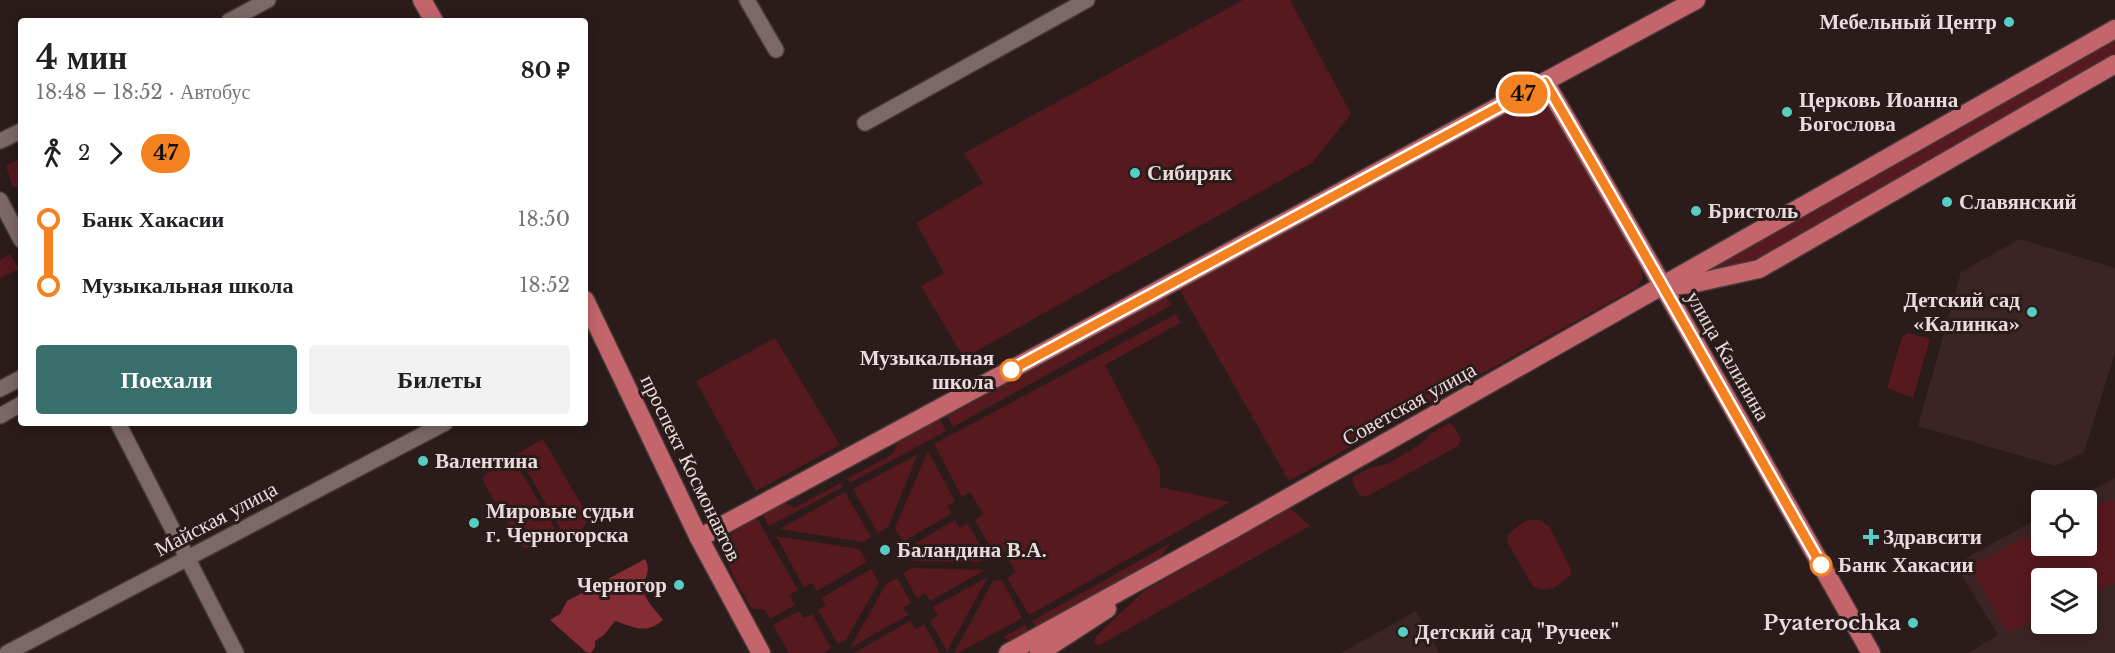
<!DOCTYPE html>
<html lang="ru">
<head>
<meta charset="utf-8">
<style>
	:root { --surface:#fff; --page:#f2f2f2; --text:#202124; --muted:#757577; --accent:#386f6c }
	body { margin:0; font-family:"Libre Baskerville",serif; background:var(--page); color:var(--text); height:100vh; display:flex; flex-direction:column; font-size:22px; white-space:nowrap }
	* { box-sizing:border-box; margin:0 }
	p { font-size:20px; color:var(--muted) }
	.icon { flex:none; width:33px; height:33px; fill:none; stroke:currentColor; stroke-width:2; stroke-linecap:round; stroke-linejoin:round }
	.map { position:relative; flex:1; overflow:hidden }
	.panel { position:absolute; left:18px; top:18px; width:570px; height:408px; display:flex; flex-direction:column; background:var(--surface); border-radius:6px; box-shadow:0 3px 15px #0003 }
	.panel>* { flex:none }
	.badge { padding:0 12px; border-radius:20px; font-size:21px; line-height:39px }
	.tools { position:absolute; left:2031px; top:490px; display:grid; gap:12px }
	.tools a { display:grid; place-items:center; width:66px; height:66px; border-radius:6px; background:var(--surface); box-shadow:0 3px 15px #0003; font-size:30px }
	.map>.badge { position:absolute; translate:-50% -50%; box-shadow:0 0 0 3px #fff }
	.legs { display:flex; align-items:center; gap:9px; height:66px; padding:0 18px; font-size:20px }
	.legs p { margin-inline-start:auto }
	.summary { display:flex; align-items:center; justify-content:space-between; height:102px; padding:0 18px }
	h1 { font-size:33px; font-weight:700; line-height:45px }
	.action { display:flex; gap:12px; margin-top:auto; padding:12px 18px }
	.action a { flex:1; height:69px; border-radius:6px; background:var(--accent); color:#fff; font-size:24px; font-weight:700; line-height:69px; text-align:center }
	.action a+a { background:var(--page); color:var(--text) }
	ul { padding:0 18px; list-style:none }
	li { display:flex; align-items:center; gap:21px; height:66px; font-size:22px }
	li i { display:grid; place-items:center; width:9px; height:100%; margin:0 8px; background:currentColor }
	li i::after { content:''; width:15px; height:15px; margin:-8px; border:4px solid; border-radius:50%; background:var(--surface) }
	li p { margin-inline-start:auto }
	li:first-child i { background:linear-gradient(#0000 50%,currentColor 0) }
	li:last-child i { background:linear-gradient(currentColor 50%,#0000 0) }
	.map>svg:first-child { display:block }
	.built { fill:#3b2424; fill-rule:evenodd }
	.green { fill:#56191e }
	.forest { fill:#862c34 }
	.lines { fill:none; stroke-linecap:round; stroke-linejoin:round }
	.minor-casing { stroke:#463939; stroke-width:18 }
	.major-casing { stroke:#463939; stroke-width:21 }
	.minor { stroke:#7c6867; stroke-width:15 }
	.major { stroke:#c3656b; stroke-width:18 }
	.line-1-casing { stroke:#fff; stroke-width:14 }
	.line-1 { stroke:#f58220; stroke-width:9 }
	.poi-dot { fill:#56cec3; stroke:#2b1b1b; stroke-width:2 }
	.stop-1-dot { fill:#fff; stroke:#f58220; stroke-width:3 }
	.labels { text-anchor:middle; stroke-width:6; stroke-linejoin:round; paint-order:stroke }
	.poi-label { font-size:21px; font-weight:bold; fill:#e7dbdb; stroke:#2b1b1b; text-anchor:start }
	.street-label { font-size:21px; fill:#e7dbdb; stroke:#2b1b1b }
	.stop-label { font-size:21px; font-weight:bold; fill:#e7dbdb; stroke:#2b1b1b; text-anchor:end }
</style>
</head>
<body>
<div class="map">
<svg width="2115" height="653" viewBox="0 0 2115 653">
	<rect width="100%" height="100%" fill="#2b1b1b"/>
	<g class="built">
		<path d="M2020 239 2115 268V353L2084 452 2055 466 1918 426 1961 272Z"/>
		<path d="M2115 478V653H1968L1998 635 1955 564 2041 517 2042 546H2086V501H2072ZM2042 579H2086V624H2042Z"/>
		<path d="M1416 611 1439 653H1341Z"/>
	</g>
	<g class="green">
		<path d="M1243 0H1290L1351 114 1312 163 964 358 921 286 944 273 916 223 983 183 964 153Z"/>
		<path d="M2115 37V57L1765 255 1741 264 1695 275Z"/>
		<path d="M1526 100H1541L1551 108 1639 263 1643 278 1637 287 1289 481 1178 287Z"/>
		<path d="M21 158V186L13 187 6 166Z"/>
		<path d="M10 254 19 269 0 278V260Z"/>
		<path d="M1167 297 1172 305 953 427 947 416Z"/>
		<path d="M1176 314 1180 323 1105 365 1160 470V487L1230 502 1029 615 1007 578 1016 572 1003 550 994 554 975 520 983 514 970 492 962 497 934 444Z"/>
		<path d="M1908 333 1930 339 1913 398 1887 388 1902 337Z"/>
		<path d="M775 338 840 445 756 491 696 381Z"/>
		<path d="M940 419 946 431 850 483 847 479 893 454 898 442Z"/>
		<path d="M1449 423 1454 426 1461 440 1458 446 1366 497 1359 495 1352 481 1353 477 1369 468 1387 464 1420 445 1430 434Z"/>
		<path d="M543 439 584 509 587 522 580 531 566 539 517 454Z"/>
		<path d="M928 451 955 501 947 506 952 513 903 542 895 528Z"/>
		<path d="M918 454 888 527 878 533 853 489Z"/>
		<path d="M514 460 556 530 554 534 526 549 522 547 484 483 483 478 486 474Z"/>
		<path d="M841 483 843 487 769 526 761 512C776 504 779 498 794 508Z"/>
		<path d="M845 492 871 537 863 542 780 529Z"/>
		<path d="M2112 500 2115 501V583L2087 596 2086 579H2042L2041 617 2007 633 1970 566 2041 529 2042 546H2086L2087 507Z"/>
		<path d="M1290 508 1310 526 1100 645 1094 644 1096 636 1144 591Z"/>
		<path d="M755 515 798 590 789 595 795 605 770 619 764 609H752C732 572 704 543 755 515Z"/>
		<path d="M955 520 960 528 968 524 988 558 980 562 914 561 907 548Z"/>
		<path d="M1528 520H1539L1549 526 1571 569V575C1560 584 1547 596 1533 586L1508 544 1507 536 1519 525Z"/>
		<path d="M776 536 859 549 867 562 817 591 812 583 804 587Z"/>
		<path d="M1171 543 1158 559 1036 628 1032 621Z"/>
		<path d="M911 568 985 570 930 601 925 593 917 598 903 573Z"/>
		<path d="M871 569 879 582 846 640 838 644 818 610 826 606 821 598Z"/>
		<path d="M988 577 947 651 930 621 938 616 933 607Z"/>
		<path d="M897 578 911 603 903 608 908 615 850 648 886 584Z"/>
		<path d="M1002 580 1022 618 958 653H954L993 581Z"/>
		<path d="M799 611 804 618 812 614 831 648 823 653H789L773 625Z"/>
		<path d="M910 621 916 629 924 624 940 653H854Z"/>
		<path d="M1025 625 1029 631 1011 641 1003 637Z"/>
	</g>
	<path class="forest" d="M645 559C653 574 641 579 644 592 646 601 657 612 663 620 646 635 634 627 615 621L604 635 595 641V647L591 653 586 652 550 620 560 614 567 601Z"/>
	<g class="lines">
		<g class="minor-casing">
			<g id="minor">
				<path d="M747 0 776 50"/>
				<path d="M229 21 268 0"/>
				<path d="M865 123 1087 0"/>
				<path d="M0 141 21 131"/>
				<path d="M0 200 21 240"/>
				<path d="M0 389 21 378"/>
				<path d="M0 416 21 404"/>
				<path d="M118 423 236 653"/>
				<path d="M7 653 445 423"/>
			</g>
		</g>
		<g class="major-casing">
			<g id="major">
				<path d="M422 0 434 21"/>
				<path d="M1545 82C1656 271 1763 462 1871 653"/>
				<path d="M1671 286 1691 284 1759 269 2115 64"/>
				<path d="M585 300 699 538 761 653"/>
				<path d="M699 538 1696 0"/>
				<path d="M1008 653 1233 529 2115 29"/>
				<path d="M1039 653 1107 609"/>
			</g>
		</g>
		<use href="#minor" class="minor"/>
		<use href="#major" class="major"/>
	</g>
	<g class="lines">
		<g class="line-1-casing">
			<path id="line-1" d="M1011 370 1545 82C1639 242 1729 404 1821 565"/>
		</g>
		<use href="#line-1" class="line-1"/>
	</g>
	<g class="poi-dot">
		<circle cx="2009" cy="22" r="6"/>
		<circle cx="1787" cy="112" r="6"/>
		<circle cx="1135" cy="173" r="6"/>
		<circle cx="1947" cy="202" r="6"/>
		<circle cx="1696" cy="211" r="6"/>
		<circle cx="2032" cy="312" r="6"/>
		<circle cx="423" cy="461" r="6"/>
		<circle cx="474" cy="523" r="6"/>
		<path d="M1868 528h6v6h6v6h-6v6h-6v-6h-6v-6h6z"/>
		<circle cx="885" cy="550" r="6"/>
		<circle cx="679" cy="585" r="6"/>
		<circle cx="1913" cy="623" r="6"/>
		<circle cx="1403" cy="632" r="6"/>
	</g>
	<g class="stop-1-dot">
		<circle cx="1011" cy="370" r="10"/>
		<circle cx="1821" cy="565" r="10"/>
	</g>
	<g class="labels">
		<g class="poi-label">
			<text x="1997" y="29" text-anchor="end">Мебельный Центр</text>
			<text x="1799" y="107">Церковь Иоанна<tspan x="1799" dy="24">Богослова</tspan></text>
			<text x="1147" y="180">Сибиряк</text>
			<text x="1959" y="209">Славянский</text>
			<text x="1708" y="218">Бристоль</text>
			<text x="2020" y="307" text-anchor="end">Детский сад<tspan x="2020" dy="24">«Калинка»</tspan></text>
			<text x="435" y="468">Валентина</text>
			<text x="486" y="518">Мировые судьи<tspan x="486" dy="24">г. Черногорска</tspan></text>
			<text x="1883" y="544">Здравсити</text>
			<text x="897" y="557">Баландина В.А.</text>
			<text x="667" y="592" text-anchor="end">Черногор</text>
			<text x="1901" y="630" text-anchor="end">Pyaterochka</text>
			<text x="1415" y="639">Детский сад "Ручеек"</text>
		</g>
		<g class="street-label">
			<text transform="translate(1728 356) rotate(60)" y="7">улица Калинина</text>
			<text transform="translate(1409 404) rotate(-29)" y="7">Советская улица</text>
			<text transform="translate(691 468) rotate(64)" y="7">проспект Космонавтов</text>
			<text transform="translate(216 519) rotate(-28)" y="7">Майская улица</text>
		</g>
		<g class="stop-label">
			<text x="994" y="365">Музыкальная<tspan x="994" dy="24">школа</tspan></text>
			<text x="1838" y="572" text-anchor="start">Банк Хакасии</text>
		</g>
	</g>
</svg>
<div class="tools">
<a><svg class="icon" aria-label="locate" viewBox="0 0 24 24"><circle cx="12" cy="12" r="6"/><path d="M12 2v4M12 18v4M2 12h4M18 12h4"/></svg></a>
<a><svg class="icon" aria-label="layers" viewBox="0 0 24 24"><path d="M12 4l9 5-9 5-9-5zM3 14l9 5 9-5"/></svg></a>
</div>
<b class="badge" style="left:1523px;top:94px;background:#f58220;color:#111">47</b>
<section class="panel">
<div class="summary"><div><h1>4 мин</h1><p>18:48 – 18:52 · Автобус</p></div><b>80 ₽</b></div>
<div class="legs"><svg class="icon" aria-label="walk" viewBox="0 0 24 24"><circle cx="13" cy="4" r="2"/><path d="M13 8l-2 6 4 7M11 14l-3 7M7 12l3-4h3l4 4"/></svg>2<svg class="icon" aria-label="forward" viewBox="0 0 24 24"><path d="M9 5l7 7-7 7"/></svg><b class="badge" style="background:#f58220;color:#111">47</b></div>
<ul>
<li><i style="color:#f58220"></i><b>Банк Хакасии</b><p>18:50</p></li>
<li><i style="color:#f58220"></i><b>Музыкальная школа</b><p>18:52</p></li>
</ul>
<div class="action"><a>Поехали</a><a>Билеты</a></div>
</section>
</div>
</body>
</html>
